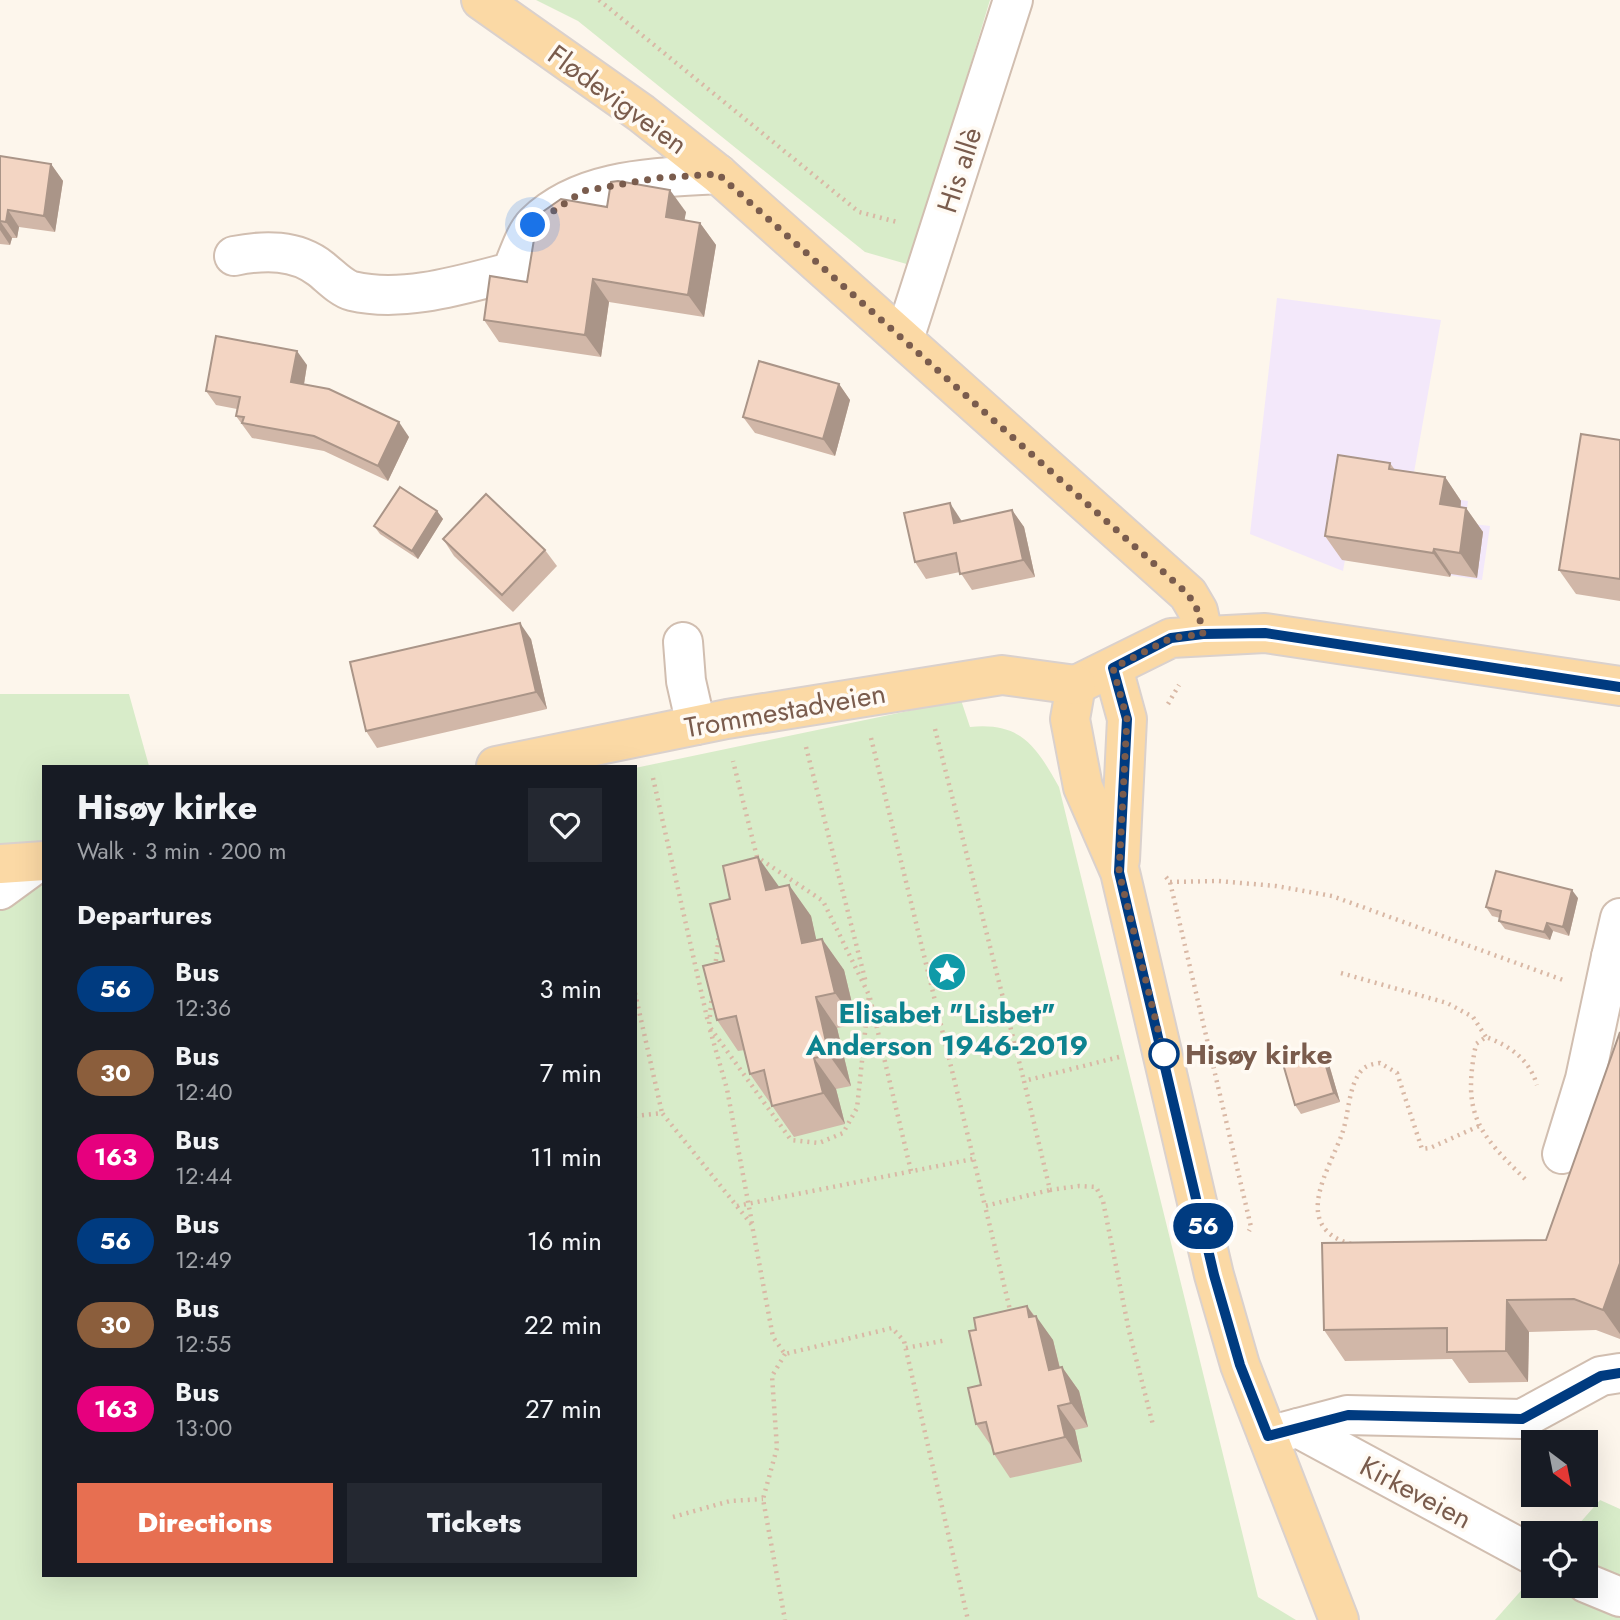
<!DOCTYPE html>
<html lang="en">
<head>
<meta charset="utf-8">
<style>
	:root { --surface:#171b24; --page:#242831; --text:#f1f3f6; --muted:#9ea1a6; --accent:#e76f51 }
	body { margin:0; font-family:Jost,sans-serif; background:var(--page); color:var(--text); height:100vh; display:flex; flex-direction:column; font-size:26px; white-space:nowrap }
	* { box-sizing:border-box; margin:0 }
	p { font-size:23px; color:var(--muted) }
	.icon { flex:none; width:38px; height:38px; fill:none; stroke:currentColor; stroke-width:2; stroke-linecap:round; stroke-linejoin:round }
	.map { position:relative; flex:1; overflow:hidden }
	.side { position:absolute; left:42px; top:765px; width:595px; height:812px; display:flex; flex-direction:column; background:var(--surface); border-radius:0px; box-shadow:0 7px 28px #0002 }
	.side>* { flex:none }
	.badge { padding:0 14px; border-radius:23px; font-size:24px; line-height:46px }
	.needle { width:46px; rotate:148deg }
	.tools { position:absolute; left:1521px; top:1430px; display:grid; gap:14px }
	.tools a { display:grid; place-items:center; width:77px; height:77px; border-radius:0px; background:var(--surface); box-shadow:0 7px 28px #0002; font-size:35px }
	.you { position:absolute; width:35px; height:35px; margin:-18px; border:5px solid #fff; border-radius:50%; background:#1a73e8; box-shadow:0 0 0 10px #1a73e833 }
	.map>.badge { position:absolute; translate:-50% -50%; box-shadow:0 0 0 4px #fff }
	h2 { padding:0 35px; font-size:26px; line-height:63px }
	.round { display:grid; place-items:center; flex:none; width:74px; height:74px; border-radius:0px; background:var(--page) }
	.overview { display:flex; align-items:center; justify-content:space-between; height:119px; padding:0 35px }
	h1 { font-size:33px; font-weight:800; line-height:52px }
	.primary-button { display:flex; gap:14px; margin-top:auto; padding:14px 35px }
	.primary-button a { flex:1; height:80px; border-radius:0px; background:var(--accent); color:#fff; font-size:28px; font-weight:800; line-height:80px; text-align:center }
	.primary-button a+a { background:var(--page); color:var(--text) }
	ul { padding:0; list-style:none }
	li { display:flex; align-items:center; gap:21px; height:84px; padding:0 35px }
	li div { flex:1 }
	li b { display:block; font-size:26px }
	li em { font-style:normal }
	li .badge { min-width:77px; font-weight:700; text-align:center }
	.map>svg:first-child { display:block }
	.education { fill:#f3e8fa }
	.green { fill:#d8ecc9 }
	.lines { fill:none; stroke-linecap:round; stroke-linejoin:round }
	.minor-casing { stroke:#d1beb0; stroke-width:42 }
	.major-casing { stroke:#dad1cd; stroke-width:42 }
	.path { stroke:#d9b8a5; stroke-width:4.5; stroke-dasharray:2 5; stroke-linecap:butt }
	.minor { stroke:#fff; stroke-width:38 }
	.major { stroke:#fbd9a5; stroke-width:38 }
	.wall { fill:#d1b7a8 }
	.shaded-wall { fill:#aa9588 }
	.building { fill:#f3d5c3; stroke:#aa9588; stroke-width:2 }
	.line-casing { stroke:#fff; stroke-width:16 }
	.line { stroke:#003b80; stroke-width:10 }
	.walk { stroke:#7a5c4d; stroke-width:7; stroke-dasharray:0 12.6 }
	.stop-dot { fill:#fff; stroke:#003b80; stroke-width:3.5 }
	.labels { text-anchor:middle; stroke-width:7; stroke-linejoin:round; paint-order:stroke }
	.street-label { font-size:28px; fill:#7a5c4d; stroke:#fffaf3 }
	.culture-label { font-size:28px; font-weight:bold; fill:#0d838f; stroke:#fffaf3 }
	.stop-label { font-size:28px; font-weight:bold; fill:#7a5c4d; stroke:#fffaf3; text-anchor:start }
</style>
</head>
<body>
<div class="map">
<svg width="1620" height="1620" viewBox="0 0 1620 1620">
	<rect width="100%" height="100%" fill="#fdf6ec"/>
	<path class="education" d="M1277 298 1441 320 1413 478 1422 494 1468 501 1465 523 1490 526 1482 580 1345 560 1343 571 1250 534Z"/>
	<g class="green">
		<path d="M536 0H990L910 265 865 252 578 21Z"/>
		<path d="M0 694H129L149 766H44V1575H635V768L961 700 970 727C1021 722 1036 746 1059 787L1258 1597 1296 1620H0Z"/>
		<path d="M1600 1500 1620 1509V1620H1495L1533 1577V1586H1586V1533H1571Z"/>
	</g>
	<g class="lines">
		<g class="minor-casing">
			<g id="minor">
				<path d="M234 256C264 250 296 249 321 269 330 276 341 288 352 291 403 303 461 285 511 272 518 258 524 235 535 224 582 178 656 178 718 174"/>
				<path d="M904 339 1013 0"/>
				<path d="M683 642 686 681 696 725"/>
				<path d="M0 890 37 863"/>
				<path d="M1620 918 1611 957 1620 959"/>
				<path d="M1562 1154 1585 1079 1611 957"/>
				<path d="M1298 1428 1533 1555"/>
				<path d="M1268 1436 1347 1415 1522 1419 1601 1376 1620 1373"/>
				<path d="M1586 1583 1620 1597"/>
			</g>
		</g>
		<g class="major-casing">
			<g id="major">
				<path d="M481 0 641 113 718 174 1188 594 1198 611 1203 634"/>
				<path d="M1113 668 1127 719 1120 860"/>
				<path d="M1076 685 1070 719 1083 787 1120 872 1214 1275 1240 1365 1339 1620"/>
				<path d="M1076 685 1171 638 1265 633 1620 686"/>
				<path d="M496 766 727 719 1002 675 1076 685"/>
				<path d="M0 864 44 861"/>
			</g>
		</g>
		<g class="path">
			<path d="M599 0 859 212 897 222"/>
			<path d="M1168 704 1179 685"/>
			<path d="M935 729 1024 1081"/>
			<path d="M871 738 985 1206"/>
			<path d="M806 747 866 983"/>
			<path d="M653 778 708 1022"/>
			<path d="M1166 877 1170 882 1251 1227 1249 1231"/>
			<path d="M1170 882 1218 881 1276 886 1332 896 1563 980"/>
			<path d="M715 968 719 935"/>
			<path d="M1341 973 1447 1003 1473 1017 1486 1037"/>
			<path d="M635 993 662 1113"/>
			<path d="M712 994 709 1026 791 1140 819 1143 843 1133 857 1108 869 995 823 901 757 857 733 761"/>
			<path d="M870 998 876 1024"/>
			<path d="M710 1030 727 1089 752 1223"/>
			<path d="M1119 1057 1024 1081 1050 1190 1079 1186 1096 1187 1103 1201 1129 1331 1153 1425"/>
			<path d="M635 1116 662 1113 752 1225 773 1337 785 1354 892 1328 904 1341 968 1620"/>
			<path d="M911 1171 876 1024 937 1009"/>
			<path d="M1525 1179C1477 1132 1462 1113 1476 1044L1486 1037C1510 1046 1529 1059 1537 1085"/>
			<path d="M737 1206 973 1159"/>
			<path d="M1351 1244C1290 1227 1329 1170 1342 1134 1349 1115 1348 1087 1361 1071 1366 1065 1373 1064 1380 1063L1397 1073 1422 1149 1430 1148 1479 1126"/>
			<path d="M1011 1314 985 1206 1050 1190"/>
			<path d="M906 1348 947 1340"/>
			<path d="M785 1354 772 1376 777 1448 763 1499 785 1620"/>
			<path d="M673 1517 730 1501 763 1499"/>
		</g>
		<use href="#minor" class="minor"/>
		<use href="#major" class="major"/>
	</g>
	<g class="wall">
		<path d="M0 156 51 164 63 181 55 232 19 227 17 238H12L10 245 0 244Z"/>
		<path d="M607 207 686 212 684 220 700 223 716 245 704 317 609 302 601 357 499 342 484 320Z"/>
		<path d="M307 365 304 384 409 437 388 481 324 451 252 438 236 416 237 409 216 405 206 391Z"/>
		<path d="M839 384 850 400 835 456 755 433 743 417Z"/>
		<path d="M1620 440V601L1576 594 1559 570Z"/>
		<path d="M1390 463 1395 470 1445 477 1461 501V507L1466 508 1483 532 1477 578 1451 574 1450 577 1342 560 1325 536Z"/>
		<path d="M1012 510 1024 527 1035 577 972 590 960 572 926 579 915 562 961 520 962 521Z"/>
		<path d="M437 511 443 519 418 559 380 534 374 526Z"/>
		<path d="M443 539 545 550 557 566 513 612 454 556Z"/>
		<path d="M531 639 547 709 377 748 366 731Z"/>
		<path d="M789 885 811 916 816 940 822 939 844 970 857 1024 837 1028 851 1086 836 1089 845 1124 794 1137 750 1074 745 1050 738 1051 717 1020 724 961 779 887Z"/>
		<path d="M1578 898 1569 936 1553 931 1550 940 1505 929 1499 921 1500 918 1492 916 1486 907Z"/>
		<path d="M1620 1032V1339L1596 1330 1529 1332 1528 1382 1469 1383 1452 1359 1345 1361 1324 1330 1546 1240Z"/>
		<path d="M1322 1053 1328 1061 1340 1102 1301 1114 1295 1105Z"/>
		<path d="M1027 1306 1053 1340 1060 1368 1062 1367 1079 1391 1088 1427 1075 1430 1082 1462 1010 1478 994 1454 992 1447 976 1424 981 1385 976 1330Z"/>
	</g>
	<g class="shaded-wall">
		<path d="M51 164 63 181 55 232 44 216Z"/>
		<path d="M670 190 686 212 681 239 666 217Z"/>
		<path d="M8 210 19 227 17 238 6 222Z"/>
		<path d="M0 221 12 238 10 245 0 230Z"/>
		<path d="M700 223 716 245 704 317 688 295Z"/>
		<path d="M593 279 609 302 601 357 585 335Z"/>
		<path d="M297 351 307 365 302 396 291 382Z"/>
		<path d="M839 384 850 400 835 456 823 439Z"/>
		<path d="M399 422 409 437 388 481 378 466Z"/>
		<path d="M1445 477 1461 501 1457 528 1440 504Z"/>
		<path d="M950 503 961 520 966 539 954 523Z"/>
		<path d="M1466 508 1483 532 1477 578 1460 553Z"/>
		<path d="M1012 510 1024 527 1035 577 1023 560Z"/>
		<path d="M437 511 443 519 418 559 412 551Z"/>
		<path d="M1434 549 1451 574 1450 577 1433 553Z"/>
		<path d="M520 623 531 639 547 709 536 692Z"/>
		<path d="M758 857 780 888 766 890Z"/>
		<path d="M789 885 811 916 824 974 802 943Z"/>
		<path d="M1572 890 1578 898 1569 936 1563 927Z"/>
		<path d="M1547 923 1553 931 1550 940 1544 932Z"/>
		<path d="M822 939 844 970 857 1024 835 993Z"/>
		<path d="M816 997 837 1028 851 1086 829 1055Z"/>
		<path d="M1322 1053 1328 1061 1340 1102 1334 1093Z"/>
		<path d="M814 1058 836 1089 845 1124 823 1093Z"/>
		<path d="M1620 1263V1334L1603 1310Z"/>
		<path d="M1507 1300 1529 1332 1528 1382 1506 1351Z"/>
		<path d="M1027 1306 1038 1322 1036 1316 1053 1340 1066 1394 1049 1370 1029 1317Z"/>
		<path d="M1062 1367 1079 1391 1088 1427 1071 1403Z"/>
		<path d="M1058 1406 1075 1430 1082 1462 1065 1437Z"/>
	</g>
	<g class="building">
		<path d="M0 156 51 164 44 216 8 210 6 222 0 221Z"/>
		<path d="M618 181 670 190 666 217 700 223 688 295 593 279 585 335 484 320 490 276 527 282 538 215 561 199 607 207 611 182Z"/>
		<path d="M216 336 297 351 291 382 329 389 399 422 378 466 314 436 242 423 244 417 236 416 240 397 206 391Z"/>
		<path d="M759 361 839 384 823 439 743 417Z"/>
		<path d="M1581 434 1620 440V579L1559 570Z"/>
		<path d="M1338 455 1390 463 1389 469 1445 477 1440 504 1466 508 1460 553 1434 549 1433 553 1325 536Z"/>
		<path d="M400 487 437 511 412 551 374 526Z"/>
		<path d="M486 494 545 550 502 595 443 539Z"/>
		<path d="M950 503 954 523 1012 510 1023 560 960 574 956 553 915 562 904 513Z"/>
		<path d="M520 623 536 692 366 731 350 662Z"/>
		<path d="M758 857 766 890 789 885 802 943 822 939 835 993 816 997 829 1055 814 1058 823 1093 772 1106 764 1070 750 1074 736 1016 717 1020 703 966 724 961 710 904 730 899 723 866Z"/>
		<path d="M1496 871 1572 890 1563 927 1547 923 1544 932 1499 921 1501 911 1486 907Z"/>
		<path d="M1620 1032V1263L1603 1310 1574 1299 1507 1300 1506 1351 1447 1352V1328L1324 1330 1322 1243 1546 1240Z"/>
		<path d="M1322 1053 1334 1093 1295 1105 1283 1064Z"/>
		<path d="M1027 1306 1029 1317 1036 1316 1049 1370 1062 1367 1071 1403 1058 1406 1065 1437 994 1454 986 1422 976 1424 968 1388 981 1385 969 1331 976 1330 974 1318Z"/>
	</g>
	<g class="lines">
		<g class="line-casing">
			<path id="line" d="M1620 687 1265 633 1203 634 1171 638 1113 668 1127 719 1119 872 1214 1275 1240 1365 1268 1436 1348 1415 1522 1419 1601 1376 1620 1373"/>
		</g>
		<use href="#line" class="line"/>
		<path class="walk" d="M533 225 583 191 657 178 718 174 1188 594 1198 611 1203 634 1171 638 1113 668 1127 719 1119 872 1164 1054"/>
	</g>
	<defs>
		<g id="sight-disc" transform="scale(2.0125)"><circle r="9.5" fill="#0f9aa8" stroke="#fffaf3"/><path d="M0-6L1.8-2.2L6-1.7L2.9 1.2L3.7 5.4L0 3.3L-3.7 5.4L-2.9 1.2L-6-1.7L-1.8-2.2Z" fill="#fff"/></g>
	</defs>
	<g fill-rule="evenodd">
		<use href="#sight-disc" x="947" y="972"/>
	</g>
	<circle class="stop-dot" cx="1164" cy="1054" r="14"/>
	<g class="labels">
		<g class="street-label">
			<text transform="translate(618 99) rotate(36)" y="10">Flødevigveien</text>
			<text transform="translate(959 170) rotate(-72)" y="10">His allè</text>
			<text transform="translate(785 710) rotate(-10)" y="10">Trommestadveien</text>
			<text transform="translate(1416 1492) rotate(28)" y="10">Kirkeveien</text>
		</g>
		<g class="culture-label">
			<text x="947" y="1023">Elisabet "Lisbet"<tspan x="947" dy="32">Anderson 1946-2019</tspan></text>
		</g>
		<g class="stop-label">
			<text x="1185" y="1064">Hisøy kirke</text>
		</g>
	</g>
</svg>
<div class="tools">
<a><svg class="needle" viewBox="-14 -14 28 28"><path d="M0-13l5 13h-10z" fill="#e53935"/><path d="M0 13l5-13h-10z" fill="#9ea1a6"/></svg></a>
<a><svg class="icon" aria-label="locate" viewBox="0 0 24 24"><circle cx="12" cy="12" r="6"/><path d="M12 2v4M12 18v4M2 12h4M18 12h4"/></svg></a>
</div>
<div class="you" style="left:533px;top:225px"></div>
<b class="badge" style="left:1203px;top:1226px;background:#003b80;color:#fff">56</b>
<section class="side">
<div class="overview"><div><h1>Hisøy kirke</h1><p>Walk · 3 min · 200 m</p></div><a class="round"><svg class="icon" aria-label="heart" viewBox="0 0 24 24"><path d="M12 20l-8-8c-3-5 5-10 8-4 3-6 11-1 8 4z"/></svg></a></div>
<h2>Departures</h2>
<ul>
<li><span class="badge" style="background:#003b80;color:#fff">56</span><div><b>Bus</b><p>12:36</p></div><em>3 min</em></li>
<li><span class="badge" style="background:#8b5e3c;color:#fff">30</span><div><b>Bus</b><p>12:40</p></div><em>7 min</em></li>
<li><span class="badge" style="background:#e6007e;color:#fff">163</span><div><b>Bus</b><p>12:44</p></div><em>11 min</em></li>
<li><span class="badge" style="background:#003b80;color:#fff">56</span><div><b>Bus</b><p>12:49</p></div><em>16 min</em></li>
<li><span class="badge" style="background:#8b5e3c;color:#fff">30</span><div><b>Bus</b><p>12:55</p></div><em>22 min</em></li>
<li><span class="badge" style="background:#e6007e;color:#fff">163</span><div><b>Bus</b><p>13:00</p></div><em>27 min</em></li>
</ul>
<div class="primary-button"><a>Directions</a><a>Tickets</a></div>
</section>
</div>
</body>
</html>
